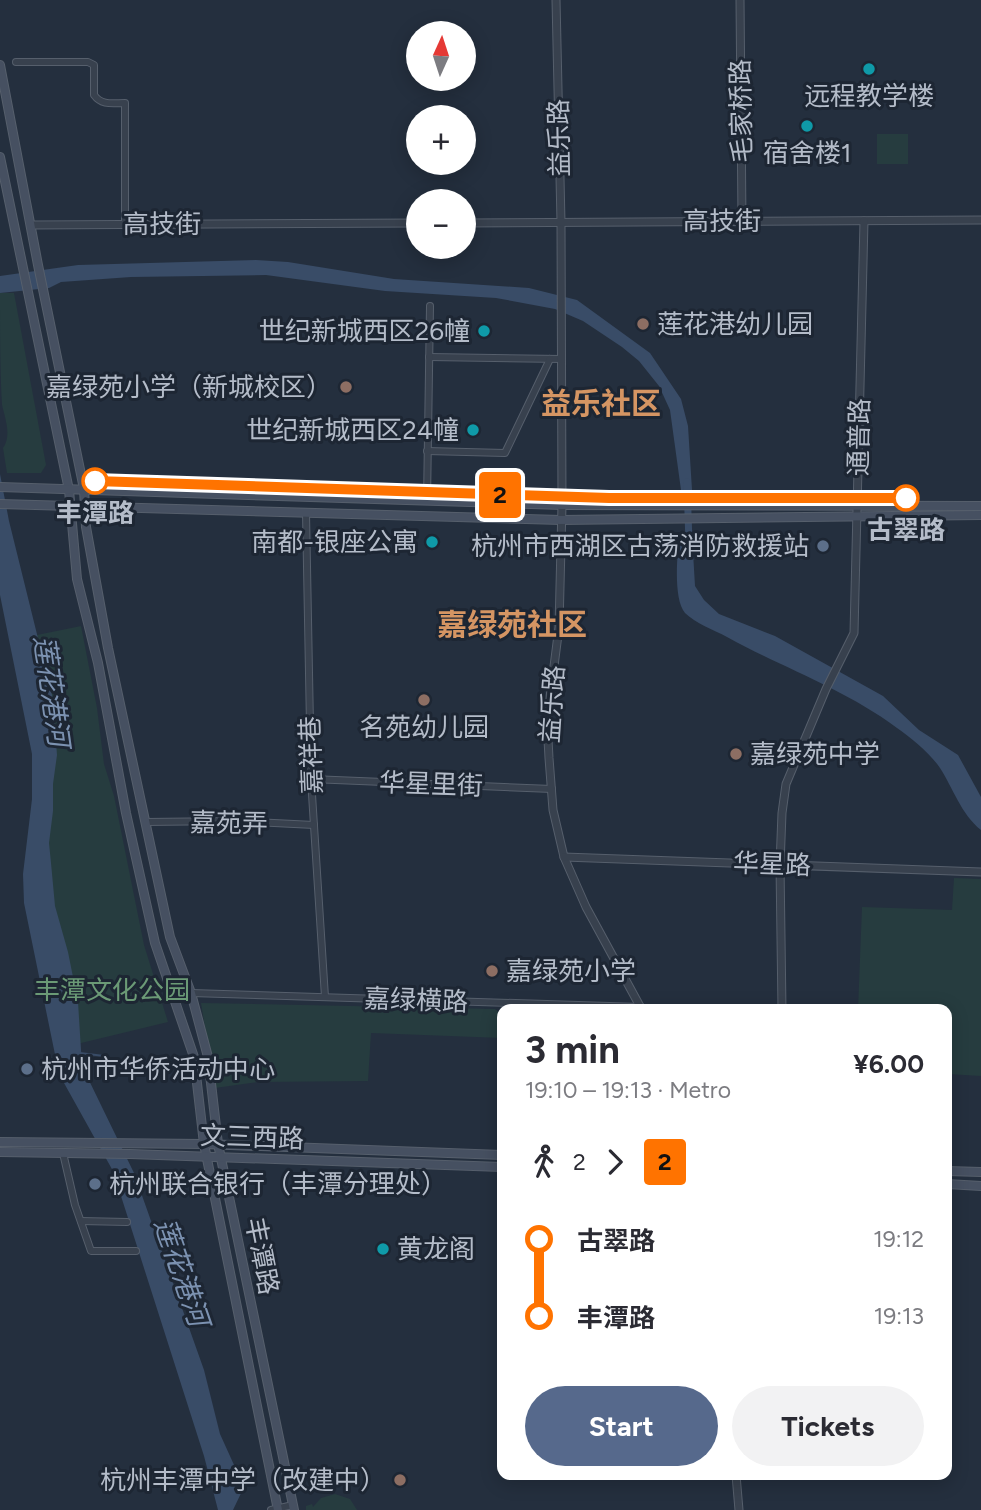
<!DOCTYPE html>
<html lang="en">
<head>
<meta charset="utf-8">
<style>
	:root { --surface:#fff; --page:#f2f2f3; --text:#2b2b33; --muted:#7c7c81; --accent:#56698c }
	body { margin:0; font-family:Figtree,"Noto Sans SC",sans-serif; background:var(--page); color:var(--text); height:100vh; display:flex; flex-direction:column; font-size:26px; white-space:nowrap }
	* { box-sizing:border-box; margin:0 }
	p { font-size:23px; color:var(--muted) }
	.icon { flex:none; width:38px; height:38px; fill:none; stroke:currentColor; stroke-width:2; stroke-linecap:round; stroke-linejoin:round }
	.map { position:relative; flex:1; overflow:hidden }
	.sheet { position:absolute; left:497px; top:1004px; width:455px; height:476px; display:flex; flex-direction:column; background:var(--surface); border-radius:14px; box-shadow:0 4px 18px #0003 }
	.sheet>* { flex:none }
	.badge { padding:0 14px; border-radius:5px; font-size:24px; line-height:46px }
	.needle { width:46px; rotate:3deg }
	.tools { position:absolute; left:406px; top:21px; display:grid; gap:14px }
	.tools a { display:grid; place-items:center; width:70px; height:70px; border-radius:50%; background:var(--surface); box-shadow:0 4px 18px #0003; font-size:35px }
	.map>.badge { position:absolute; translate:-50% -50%; box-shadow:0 0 0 4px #fff }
	.legs { display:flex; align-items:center; gap:10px; height:77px; padding:0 28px; font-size:23px }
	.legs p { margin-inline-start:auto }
	.head { display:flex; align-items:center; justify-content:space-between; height:119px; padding:0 28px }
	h1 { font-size:38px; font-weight:700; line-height:52px }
	.cta { display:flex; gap:14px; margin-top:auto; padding:14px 28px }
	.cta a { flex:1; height:80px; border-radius:42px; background:var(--accent); color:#fff; font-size:28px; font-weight:700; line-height:80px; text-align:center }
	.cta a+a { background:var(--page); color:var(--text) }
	ul { padding:0 28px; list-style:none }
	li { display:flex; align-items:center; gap:24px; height:77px; font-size:26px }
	li i { display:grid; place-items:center; width:10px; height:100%; margin:0 9px; background:currentColor }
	li i::after { content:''; width:18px; height:18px; margin:-9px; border:5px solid; border-radius:50%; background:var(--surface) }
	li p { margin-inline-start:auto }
	li:first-child i { background:linear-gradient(#0000 50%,currentColor 0) }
	li:last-child i { background:linear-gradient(currentColor 50%,#0000 0) }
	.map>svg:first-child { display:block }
	.green { fill:#263c3f }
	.water { fill:#394c67 }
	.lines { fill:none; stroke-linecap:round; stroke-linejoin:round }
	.stream { stroke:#394c67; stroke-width:2 }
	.canal { stroke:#394c67; stroke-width:7 }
	.minor-casing { stroke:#565f6c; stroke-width:8 }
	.tertiary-casing { stroke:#565f6c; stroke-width:9 }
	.secondary-casing { stroke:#565f6c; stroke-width:10 }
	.minor { stroke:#38414e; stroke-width:6 }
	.tertiary { stroke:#38414e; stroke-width:7 }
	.secondary { stroke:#465061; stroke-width:8 }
	.line-1-casing { stroke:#fff; stroke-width:16 }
	.line-1 { stroke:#ff7300; stroke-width:10 }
	.culture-dot { fill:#0f9aa8; stroke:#1d2633; stroke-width:2.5 }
	.education-dot { fill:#8d6e63; stroke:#1d2633; stroke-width:2.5 }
	.stop-1-dot { fill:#fff; stroke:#ff7300; stroke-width:3.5 }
	.service-dot { fill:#5c6f8a; stroke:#1d2633; stroke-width:2.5 }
	.labels { text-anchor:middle; stroke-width:6; stroke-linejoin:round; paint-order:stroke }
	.poi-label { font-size:26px; fill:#b4bcc9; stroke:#1d2633; text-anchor:start }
	.street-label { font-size:26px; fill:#b4bcc9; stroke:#1d2633 }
	.stop-label { font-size:26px; font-weight:bold; fill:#b4bcc9; stroke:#1d2633 }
	.park-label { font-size:26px; fill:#6b9a76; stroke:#1d2633 }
	.water-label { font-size:28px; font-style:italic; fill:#7c92b1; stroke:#1d2633 }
	.quarter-label { font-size:30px; font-weight:bold; fill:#d59563; stroke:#1d2633 }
</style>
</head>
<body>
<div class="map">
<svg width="981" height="1510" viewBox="0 0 981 1510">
	<rect width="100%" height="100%" fill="#242f3e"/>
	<g class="green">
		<rect x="877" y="134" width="31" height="30"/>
		<path d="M0 293H14L46 465 41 473H7L3 448C12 436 5 418 2 405 0 369 0 329 0 293Z"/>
		<path d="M81 626 97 708 104 764 114 796 144 945 168 1022 77 1044 48 897 32 636Z"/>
		<path d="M954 878 981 879V1076L947 1074V1010H858L862 907 952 910Z"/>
		<path d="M201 1003 495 1009 502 1015V1038L371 1033 368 1081 257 1082 215 1088Z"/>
		<path d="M335 1494 350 1499 357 1510H306V1506L312 1504 313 1507 321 1498Z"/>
	</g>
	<g class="water">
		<path d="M256 260 288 262 394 279 529 288 577 300 650 353 681 399 688 426 692 490H681L670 410 659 386 639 361 622 347 583 321 555 309 496 298 385 291 266 275 131 277 61 282 49 288 0 293V276L78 265Z"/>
		<path d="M0 474 9 521 53 699 57 755 53 784V811L49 843 51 863 55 906 68 952 78 1002 82 1066 134 1173 204 1370 220 1434 244 1487 233 1510H218L204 1456 113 1171 59 1074 24 903 23 874 32 799V754L0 595Z"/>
		<path d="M680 534 692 535 695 586 704 600 719 614 775 636 883 696 919 730 958 755 981 797V830C961 814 953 788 940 768 930 753 911 738 897 728 845 689 783 668 727 637 714 630 695 623 685 613 673 599 677 553 680 534Z"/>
	</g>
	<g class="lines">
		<g class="stream">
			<path d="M80 1053 104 1056"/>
			<path d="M214 1066 229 1068"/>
		</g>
		<path class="canal" d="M687 482 689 544"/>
		<g class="minor-casing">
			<g id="minor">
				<path d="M16 62H88L94 65V95C102 106 113 103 125 103V224"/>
				<path d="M429 357 561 359"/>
				<path d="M427 451 505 453 550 359"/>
				<path d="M427 501 430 306"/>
				<path d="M306 513 311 779 325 997"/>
				<path d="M311 779 552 789"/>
				<path d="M145 822 232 821 314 825"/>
				<path d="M191 993 641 1007"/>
				<path d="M63 1153 75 1205 91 1251H136"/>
				<path d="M81 1221 127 1222"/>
				<path d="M271 1510 293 1505"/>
			</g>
		</g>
		<g class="tertiary-casing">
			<g id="tertiary">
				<path d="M556 0 561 222 562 505 559 627 547 721 549 758 553 810 564 857 586 907 642 1010"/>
				<path d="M740 0 742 221"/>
				<path d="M464 223 981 220"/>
				<path d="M32 225 418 223"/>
				<path d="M564 857 981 872"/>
				<path d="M782 1010 780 865 782 813 786 784 826 689 854 633 864 221"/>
				<path d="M736 1475 739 1510"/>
			</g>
		</g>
		<g class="secondary-casing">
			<g id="secondary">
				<path d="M0 65 38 265 84 489 86 527 108 648 170 937 191 993 208 1057 218 1144 294 1510"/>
				<path d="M0 157 69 490 77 579 98 663 126 813 155 943 194 1057 204 1144 278 1510"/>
				<path d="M0 487 562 505 981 506"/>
				<path d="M0 504 561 520 981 515"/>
				<path d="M0 1142 204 1144 502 1155"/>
				<path d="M0 1152 130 1154 502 1167"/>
				<path d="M947 1171 981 1172"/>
				<path d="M947 1184 981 1186"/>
			</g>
		</g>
		<use href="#minor" class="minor"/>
		<use href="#tertiary" class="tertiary"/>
		<use href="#secondary" class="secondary"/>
	</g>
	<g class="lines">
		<g class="line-1-casing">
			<path id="line-1" d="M95 481 609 498H906"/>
		</g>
		<use href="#line-1" class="line-1"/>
	</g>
	<g class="culture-dot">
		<circle cx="869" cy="69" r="7"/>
		<circle cx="807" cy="126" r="7"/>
		<circle cx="484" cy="331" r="7"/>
		<circle cx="473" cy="430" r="7"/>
		<circle cx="432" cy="542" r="7"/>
		<circle cx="383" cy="1249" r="7"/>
	</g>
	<g class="education-dot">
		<circle cx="643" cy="324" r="7"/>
		<circle cx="346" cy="387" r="7"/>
		<circle cx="424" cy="700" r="7"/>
		<circle cx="736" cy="754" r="7"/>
		<circle cx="492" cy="971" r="7"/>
		<circle cx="400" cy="1480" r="7"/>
	</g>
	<g class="stop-1-dot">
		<circle cx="95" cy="481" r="12"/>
		<circle cx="906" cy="498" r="12"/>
	</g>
	<g class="service-dot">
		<circle cx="823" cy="546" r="7"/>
		<circle cx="27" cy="1069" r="7"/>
		<circle cx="95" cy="1184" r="7"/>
	</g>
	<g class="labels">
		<g class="poi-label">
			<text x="869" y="105" text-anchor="middle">远程教学楼</text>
			<text x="807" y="162" text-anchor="middle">宿舍楼1</text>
			<text x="657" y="333">莲花港幼儿园</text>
			<text x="470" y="340" text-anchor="end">世纪新城西区26幢</text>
			<text x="332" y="396" text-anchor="end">嘉绿苑小学（新城校区）</text>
			<text x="459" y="439" text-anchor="end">世纪新城西区24幢</text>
			<text x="418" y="551" text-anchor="end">南都-银座公寓</text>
			<text x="809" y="555" text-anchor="end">杭州市西湖区古荡消防救援站</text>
			<text x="424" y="736" text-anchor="middle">名苑幼儿园</text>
			<text x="750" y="763">嘉绿苑中学</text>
			<text x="506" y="980">嘉绿苑小学</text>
			<text x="41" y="1078">杭州市华侨活动中心</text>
			<text x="109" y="1193">杭州联合银行（丰潭分理处）</text>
			<text x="397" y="1258">黄龙阁</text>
			<text x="386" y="1489" text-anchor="end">杭州丰潭中学（改建中）</text>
		</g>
		<g class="street-label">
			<text transform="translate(741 111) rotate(-91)" y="9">毛家桥路</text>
			<text transform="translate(559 138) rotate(-91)" y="9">益乐路</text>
			<text x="722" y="230">高技街</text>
			<text x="162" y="233">高技街</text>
			<text transform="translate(859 437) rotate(-89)" y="9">通普路</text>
			<text transform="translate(552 704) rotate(-86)" y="9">益乐路</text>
			<text transform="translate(311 755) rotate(-92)" y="9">嘉祥巷</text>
			<text transform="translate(431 784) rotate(2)" y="9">华星里街</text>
			<text transform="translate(229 823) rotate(1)" y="9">嘉苑弄</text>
			<text transform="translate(772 864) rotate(2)" y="9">华星路</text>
			<text transform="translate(416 1000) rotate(2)" y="9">嘉绿横路</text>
			<text transform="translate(252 1137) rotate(2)" y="9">文三西路</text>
			<text transform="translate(262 1256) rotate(79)" y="9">丰潭路</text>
		</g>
		<g class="stop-label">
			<text x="95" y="522">丰潭路</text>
			<text x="906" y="539">古翠路</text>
		</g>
		<g class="park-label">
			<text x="112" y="999">丰潭文化公园</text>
		</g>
		<g class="water-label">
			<text transform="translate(52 691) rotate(82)" y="10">莲花港河</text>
			<text transform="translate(182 1272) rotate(71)" y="10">莲花港河</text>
		</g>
		<g class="quarter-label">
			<text x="601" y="414">益乐社区</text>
			<text x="512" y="635">嘉绿苑社区</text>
		</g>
	</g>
</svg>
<div class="tools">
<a><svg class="needle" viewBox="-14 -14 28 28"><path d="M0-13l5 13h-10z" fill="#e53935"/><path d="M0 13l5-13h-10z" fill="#7c7c81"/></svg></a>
<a>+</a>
<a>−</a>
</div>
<b class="badge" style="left:500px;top:495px;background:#ff7300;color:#111">2</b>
<section class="sheet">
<div class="head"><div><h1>3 min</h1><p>19:10 – 19:13 · Metro</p></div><b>¥6.00</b></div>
<div class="legs"><svg class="icon" aria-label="walk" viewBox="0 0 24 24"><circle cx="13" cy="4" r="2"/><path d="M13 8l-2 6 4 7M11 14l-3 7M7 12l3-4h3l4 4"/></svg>2<svg class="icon" aria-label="forward" viewBox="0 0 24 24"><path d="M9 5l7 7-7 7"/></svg><b class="badge" style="background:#ff7300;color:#111">2</b></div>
<ul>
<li><i style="color:#ff7300"></i><b>古翠路</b><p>19:12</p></li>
<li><i style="color:#ff7300"></i><b>丰潭路</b><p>19:13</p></li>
</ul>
<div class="cta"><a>Start</a><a>Tickets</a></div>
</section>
</div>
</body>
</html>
